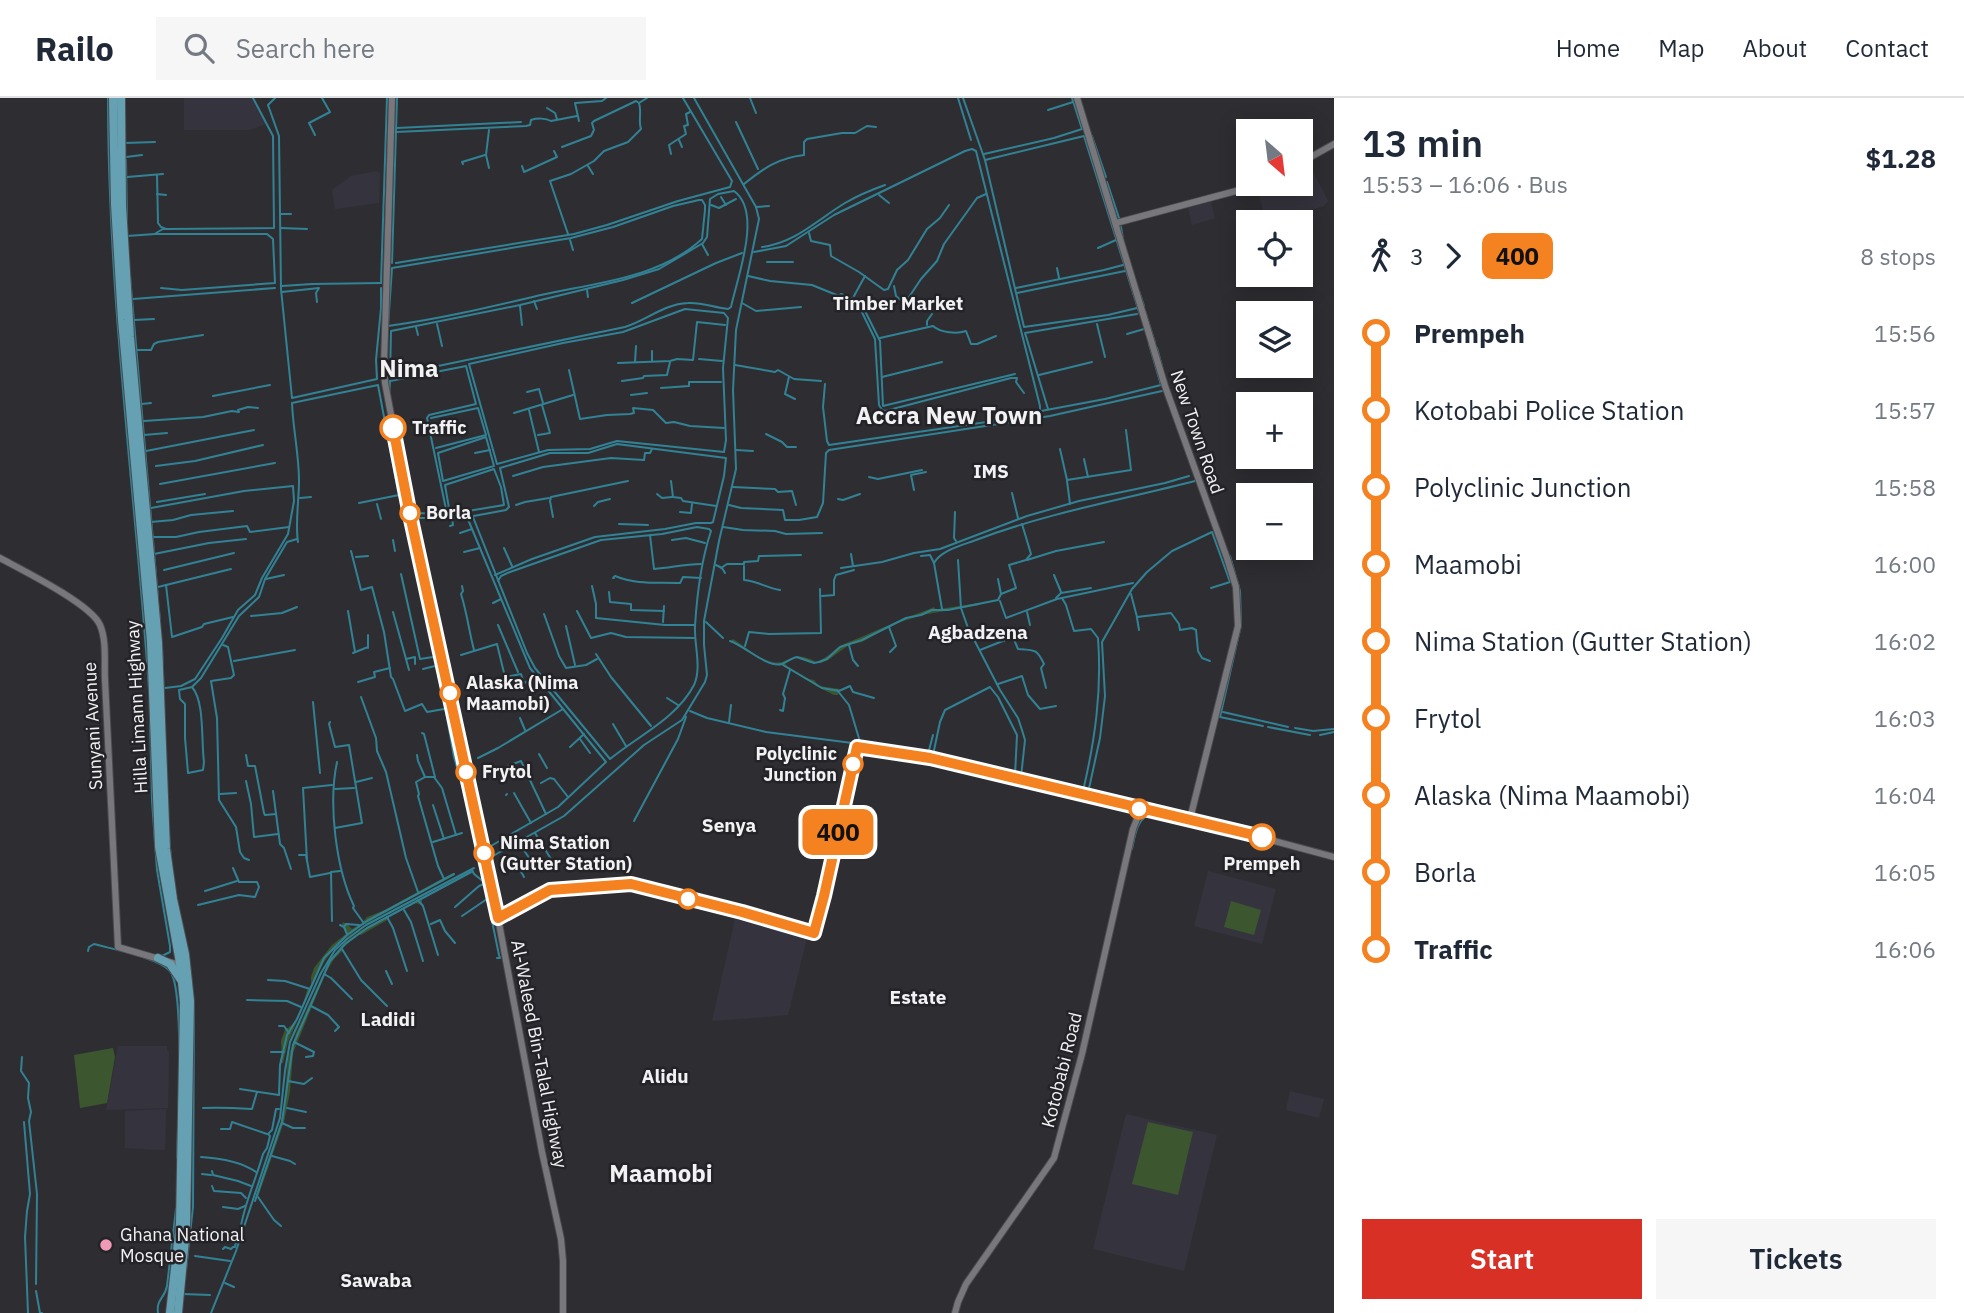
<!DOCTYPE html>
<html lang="en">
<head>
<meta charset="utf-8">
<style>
	:root { --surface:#fff; --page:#f6f6f7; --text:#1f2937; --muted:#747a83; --line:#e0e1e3; --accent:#d93025 }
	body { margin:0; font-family:"IBM Plex Sans",sans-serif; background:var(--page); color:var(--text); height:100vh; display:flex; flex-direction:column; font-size:26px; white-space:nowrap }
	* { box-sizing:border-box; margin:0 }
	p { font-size:23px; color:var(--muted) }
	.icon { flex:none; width:38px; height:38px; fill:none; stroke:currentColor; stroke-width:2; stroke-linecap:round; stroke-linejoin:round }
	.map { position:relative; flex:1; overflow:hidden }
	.panel { display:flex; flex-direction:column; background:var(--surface); width:630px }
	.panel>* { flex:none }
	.badge { padding:0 14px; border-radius:10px; font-size:24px; line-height:46px }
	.needle { width:46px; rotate:152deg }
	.tools { position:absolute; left:1236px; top:21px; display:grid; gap:14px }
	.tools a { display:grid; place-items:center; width:77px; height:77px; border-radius:0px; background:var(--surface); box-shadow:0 4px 18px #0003; font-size:35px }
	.map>.badge { position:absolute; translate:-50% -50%; box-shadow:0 0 0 4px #fff }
	.legs { display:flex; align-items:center; gap:10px; height:77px; padding:0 28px; font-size:23px }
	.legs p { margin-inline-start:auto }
	.overview { display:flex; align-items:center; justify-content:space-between; height:119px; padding:0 28px }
	h1 { font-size:38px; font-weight:600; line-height:52px }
	.action { display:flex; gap:14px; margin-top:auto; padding:14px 28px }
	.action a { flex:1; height:80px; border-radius:0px; background:var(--accent); color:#fff; font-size:28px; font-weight:600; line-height:80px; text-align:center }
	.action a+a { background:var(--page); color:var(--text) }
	ul { padding:0 28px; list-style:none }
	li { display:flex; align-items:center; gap:24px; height:77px; font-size:26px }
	li i { display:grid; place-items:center; width:10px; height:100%; margin:0 9px; background:currentColor }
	li i::after { content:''; width:18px; height:18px; margin:-9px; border:5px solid; border-radius:50%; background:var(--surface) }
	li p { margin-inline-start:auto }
	li:first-child i { background:linear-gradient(#0000 50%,currentColor 0) }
	li:last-child i { background:linear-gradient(currentColor 50%,#0000 0) }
	header { display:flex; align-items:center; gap:42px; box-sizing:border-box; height:98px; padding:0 35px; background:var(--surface); border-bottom:2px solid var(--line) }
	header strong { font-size:33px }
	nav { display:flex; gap:38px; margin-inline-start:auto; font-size:24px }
	.search { width:490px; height:63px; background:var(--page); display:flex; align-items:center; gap:18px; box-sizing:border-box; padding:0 24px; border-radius:0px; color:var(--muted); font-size:26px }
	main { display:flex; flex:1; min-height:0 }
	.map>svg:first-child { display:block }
	.built { fill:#35343e }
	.green { fill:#3c562f }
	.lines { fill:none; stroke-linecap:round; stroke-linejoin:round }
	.stream { stroke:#328295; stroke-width:2 }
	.minor-casing { stroke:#4b4b4e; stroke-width:8 }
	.major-casing { stroke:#4b4b4e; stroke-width:10 }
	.minor { stroke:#78787c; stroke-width:6 }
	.major { stroke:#65a1b2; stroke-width:8 }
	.line-1-casing { stroke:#fff; stroke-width:16 }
	.line-1 { stroke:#f58220; stroke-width:10 }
	.stop-1-dot { fill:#fff; stroke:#f58220; stroke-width:3.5 }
	.poi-dot { fill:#f09ab5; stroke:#242428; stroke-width:2.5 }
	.labels { text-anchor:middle; stroke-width:5; stroke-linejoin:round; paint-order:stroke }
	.stop-label { font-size:18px; font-weight:bold; fill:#f2f2f4; stroke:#242428; text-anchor:start }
	.street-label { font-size:18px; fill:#f2f2f4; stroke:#242428 }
	.poi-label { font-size:18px; fill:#f2f2f4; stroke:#242428; text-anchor:start }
	.neighbourhood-label { font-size:19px; font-weight:bold; fill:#f2f2f4; stroke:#242428 }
	.district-label { font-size:24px; font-weight:bold; fill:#f2f2f4; stroke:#242428 }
</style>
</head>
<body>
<header>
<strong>Railo</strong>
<div class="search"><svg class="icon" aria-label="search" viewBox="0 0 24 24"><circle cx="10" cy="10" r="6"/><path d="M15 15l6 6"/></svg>Search here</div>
<nav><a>Home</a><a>Map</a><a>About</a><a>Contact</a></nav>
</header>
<main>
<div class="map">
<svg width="1334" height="1215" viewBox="0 0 1334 1215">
	<rect width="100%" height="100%" fill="#2e2e32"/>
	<g class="built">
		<path d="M184 0H253L266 26 250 32H184Z"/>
		<path d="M1309 66 1328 103 1324 108 1266 124 1258 91 1271 86H1300V70Z"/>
		<path d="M377 73 380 75 379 105 335 111 332 92 351 78Z"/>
		<path d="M1211 104 1215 120 1192 127 1188 110Z"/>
		<path d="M1208 773 1276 791 1262 846 1194 828Z"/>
		<path d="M735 821 807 840 788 917 712 923Z"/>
		<path d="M118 948H167V953H169L168 1010 106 1012Z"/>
		<path d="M1290 993 1324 1001 1319 1020 1286 1012Z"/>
		<path d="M166 1011 165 1052 125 1050V1013Z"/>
		<path d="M1126 1016 1217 1037 1184 1173 1093 1151Z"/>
	</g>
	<g class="green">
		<path d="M979 505 980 507 922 517 894 526 862 544 849 547 828 562 821 565H811L796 560 785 565 787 568 809 581 814 582 819 588 840 591 838 597H834L818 589 782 567 759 561 731 543 733 541C746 549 758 561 773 564 790 568 790 550 816 564 828 560 834 551 844 546 872 535 898 522 927 512L934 509 936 512 939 511Z"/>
		<path d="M471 773 472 775 422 801V807L415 805 389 819V821L361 837 358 836 343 850V852L334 861 326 874 293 955 290 994 284 1024 258 1099 256 1097 281 1023 284 1009 288 960 296 935 329 863 344 845 360 833Z"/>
		<path d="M454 775 455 777 363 827 336 848 324 864 317 877 288 944 283 965H281C281 958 282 951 281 945 281 939 285 935 285 930H288L296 923 301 913 307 892 311 887V879L314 870 332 847 346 836 342 827 343 824 347 826 352 831 362 825 367 819 385 812 447 778Z"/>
		<path d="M1231 803 1261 812 1254 837 1224 829Z"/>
		<path d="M113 950 115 959 107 1005 80 1010 74 957Z"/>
		<path d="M1148 1024 1193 1034 1178 1097 1132 1086Z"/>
	</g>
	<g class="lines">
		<g class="stream">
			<path d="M108 0C108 198 135 394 149 591"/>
			<path d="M275 0 268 7 279 38 281 191 292 300 377 281 376 262 381 210V190"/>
			<path d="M750 0 756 15"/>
			<path d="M958 0 971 42"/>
			<path d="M963 0 985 62 1024 229 1108 217 1137 210"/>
			<path d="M547 10 555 15 557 21"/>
			<path d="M1048 12 1073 4"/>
			<path d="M125 22V0"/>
			<path d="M579 23 575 5 602 3 606 0"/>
			<path d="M736 24 758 71"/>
			<path d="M397 30 521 24"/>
			<path d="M489 32 486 57 489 70"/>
			<path d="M396 34 526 28 530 27 531 22C537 20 546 20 551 23L577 18"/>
			<path d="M315 37 309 25 330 14 322 0"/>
			<path d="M1092 38 1106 79"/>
			<path d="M679 42 682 49"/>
			<path d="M125 45 155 44"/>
			<path d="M562 49 591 38 594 32 592 25 594 23 636 3 639 5 647 0"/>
			<path d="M671 56 669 47 686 36 684 28 688 27 686 16 690 14"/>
			<path d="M984 56 1054 40 1082 31 1072 0"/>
			<path d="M126 59 142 57"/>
			<path d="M126 62 127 127"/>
			<path d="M985 62 1084 38 1140 217"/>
			<path d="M463 66 462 64 485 57"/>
			<path d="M522 68 524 74 557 59 554 53"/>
			<path d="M588 68 593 76"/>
			<path d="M157 77 158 125 161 129 166 131"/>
			<path d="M127 79 163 76"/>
			<path d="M1107 84 1119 120"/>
			<path d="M744 86C764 70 778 60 804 57V44L807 41 842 35H855L867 28 876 29"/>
			<path d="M734 93C763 114 737 180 731 209L728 211C715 210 702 204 688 205 664 206 647 222 625 229L390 278 391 233 520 207 623 182 659 171 703 145 707 139 710 101 718 96Z"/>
			<path d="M157 96 166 97"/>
			<path d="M879 97 889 105"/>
			<path d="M721 99 726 107"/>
			<path d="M699 102H702L705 107V112L702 141C660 180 595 185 541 197 490 209 440 221 388 228L392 170 571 140 613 129 673 108Z"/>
			<path d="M711 107 719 110 736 101"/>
			<path d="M756 109 769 108"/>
			<path d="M281 116H291"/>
			<path d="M1121 129 1123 141"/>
			<path d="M281 130 307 131"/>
			<path d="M156 135 163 131H167L274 130 273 38 253 0"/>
			<path d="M809 135 811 143 830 147 831 158 859 174 884 192 888 191 897 172 908 162 927 131 940 120 949 107"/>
			<path d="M568 136 550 83 571 76 594 63 604 53 628 44 641 31C638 22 642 15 639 5"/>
			<path d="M127 138 155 136H267L273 141 275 185 182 192 161 190"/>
			<path d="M570 142 573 152"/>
			<path d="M702 146 708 157"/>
			<path d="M762 149C795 145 817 122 845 105 857 98 871 92 885 87"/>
			<path d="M1098 150 1116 142"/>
			<path d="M754 154 786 148 834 117 965 53 972 51 976 53 1040 308V313L1007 321 829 347 827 343 823 309 825 286"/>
			<path d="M767 164H793"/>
			<path d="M392 165 397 0"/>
			<path d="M396 165 574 136 607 127 678 103 730 89 732 83 683 0"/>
			<path d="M1057 170 1059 180"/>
			<path d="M130 178 158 500"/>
			<path d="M748 178 770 183 812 187 839 198 841 196 856 202 875 241 879 307 882 312 885 313 1011 280H1017L1016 284 1024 295"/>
			<path d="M381 185 387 0"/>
			<path d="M282 188 312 186 381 185"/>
			<path d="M894 188 896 198 911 211"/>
			<path d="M1016 190 1104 172 1123 167"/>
			<path d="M587 192 588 199"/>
			<path d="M1139 193 1144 208"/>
			<path d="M282 194 319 190 316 195 317 204"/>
			<path d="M1017 195 1125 173"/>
			<path d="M854 198 865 178"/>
			<path d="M133 201 275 190"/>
			<path d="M534 203 537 211"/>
			<path d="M632 205 716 165 742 155"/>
			<path d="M742 205 756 213 801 209"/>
			<path d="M905 205 921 181 937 163 944 146 977 100 986 96"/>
			<path d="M862 207 880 243 883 308 1015 276"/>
			<path d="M520 208 522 227"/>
			<path d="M685 211 724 215 728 220 723 270 726 342 724 354 617 343 590 351 548 352 497 366 469 266 563 245 623 234Z"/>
			<path d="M1145 213 1155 245"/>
			<path d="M134 222 154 221"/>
			<path d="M437 226 442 248"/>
			<path d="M1097 226 1105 259"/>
			<path d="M927 227V223L932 216"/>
			<path d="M416 229 418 237"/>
			<path d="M1127 236 1144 231"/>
			<path d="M880 240 933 228C941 235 957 236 966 233L971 246H977L996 238"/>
			<path d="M1157 250 1163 272"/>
			<path d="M137 252H151L154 246 158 244 203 237"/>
			<path d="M699 261 722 263"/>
			<path d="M652 263V253"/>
			<path d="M635 264 636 248"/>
			<path d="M618 265 670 263 677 261 693 262 697 224 725 227"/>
			<path d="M735 267 775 274 778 272 794 281 821 283"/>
			<path d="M466 268 476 306 429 317 427 320 447 416 414 415 389 301 390 283Z"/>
			<path d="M569 272 580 321 607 317 630 316 634 315 633 310 653 312 666 325 674 324 690 328 724 330"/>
			<path d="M1039 277 1092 264"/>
			<path d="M789 279 785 296 795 301"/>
			<path d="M882 279 942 264"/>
			<path d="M622 283 643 280 644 278 667 277 670 264"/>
			<path d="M661 290 689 288V284H721"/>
			<path d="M527 294 539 291 543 305"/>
			<path d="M631 297 647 295"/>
			<path d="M213 298 270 287"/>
			<path d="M142 306 151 305"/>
			<path d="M1048 311 1025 235 1137 216"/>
			<path d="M238 312 248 309 258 310"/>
			<path d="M529 312 539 354"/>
			<path d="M1041 313 1105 301 1161 287 1149 246"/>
			<path d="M514 315 573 297"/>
			<path d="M431 320 478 310 486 337 436 350"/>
			<path d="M144 323 203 319 232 313 239 314"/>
			<path d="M766 336 782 344 787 349H796"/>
			<path d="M144 337 167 335"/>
			<path d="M538 337 550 335 542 307"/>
			<path d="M486 339 494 368 443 383 438 355Z"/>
			<path d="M1060 351 1067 382 1131 372 1126 332"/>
			<path d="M736 352 753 353"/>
			<path d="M146 353 254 332"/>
			<path d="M475 355 490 352"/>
			<path d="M1084 361 1088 379"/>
			<path d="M156 368 195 363 263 347"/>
			<path d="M494 371 501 389 504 407 450 416 445 387Z"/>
			<path d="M513 378 543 369 611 360 644 362 645 355H650L652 351"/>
			<path d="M869 379 878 381 922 372"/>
			<path d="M671 383 673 399 681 400 683 403 716 408"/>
			<path d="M1067 383 1070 406"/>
			<path d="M160 386 275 365"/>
			<path d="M733 389 775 391 778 394 792 393 796 407"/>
			<path d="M914 392 911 377 926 374"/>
			<path d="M1012 395 1018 420"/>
			<path d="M657 396 662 400 672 399"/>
			<path d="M300 400 311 399"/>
			<path d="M838 401 843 402 860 396"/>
			<path d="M157 404 205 396"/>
			<path d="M359 405 399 397"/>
			<path d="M377 406 381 421"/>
			<path d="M516 407 525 404 549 400"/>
			<path d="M729 407 741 410 783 412 785 422H799L817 419 823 405 826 355 829 352 1050 318 1162 293"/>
			<path d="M594 408 598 404 610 401"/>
			<path d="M151 410 244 393 293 388 294 403 288 436 262 480 255 497 238 512 222 540 195 581 181 588 165 590"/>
			<path d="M680 414 691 415 692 406"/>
			<path d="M955 414 954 440 956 443"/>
			<path d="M467 419 530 570 606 664 558 709 508 738 491 748H486"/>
			<path d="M473 419 527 555 535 570 610 661C638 638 677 620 694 587 702 569 694 547 695 528 697 496 701 463 711 433L709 431 697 429 662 436 601 442 510 474 501 478 498 483"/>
			<path d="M553 419 550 403 551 399 628 383"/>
			<path d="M151 424 173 422 191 417 233 413"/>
			<path d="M619 426 648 427"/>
			<path d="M450 428 453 427 452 421"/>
			<path d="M723 429 743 432 775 433 786 436 822 435"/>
			<path d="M460 435 472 431"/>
			<path d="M650 437 654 471C671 470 683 466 701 466"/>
			<path d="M154 439H176L199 434 247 428 250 434 289 429"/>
			<path d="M393 442 395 453"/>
			<path d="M672 442 686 440 705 445"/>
			<path d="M298 444C295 424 299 403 299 383 299 357 293 331 292 305L378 287 398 393 407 427 446 614 454 659 466 701"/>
			<path d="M504 450 512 468"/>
			<path d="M351 453 361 492 372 489 384 534 391 579 393 581 405 613 422 606 427 614 444 611"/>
			<path d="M464 454 480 450"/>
			<path d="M154 456 209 445 246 441"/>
			<path d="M851 456 853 468"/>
			<path d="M921 458 930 457 934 465 942 511"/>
			<path d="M1230 458 1240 493 1241 527 1220 619 1263 628"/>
			<path d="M356 459 368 458"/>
			<path d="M958 462 961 510 968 530 1000 592 1018 620 1022 632 1025 642 1021 679 1118 703 1139 706"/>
			<path d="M1027 462 1056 453 1104 444"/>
			<path d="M934 465C941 452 963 447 976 442 1047 415 1121 402 1195 383"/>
			<path d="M716 467 722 470 725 475"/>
			<path d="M744 468V482C757 483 767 490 780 492"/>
			<path d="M721 470 727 466H744V464L758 463 759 458 801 457"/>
			<path d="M841 470 882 464 914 455 940 451 1027 418 1079 403 1165 385 1189 378"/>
			<path d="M164 472 234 455"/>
			<path d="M401 476 420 561 433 559"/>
			<path d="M1054 477 1061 494"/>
			<path d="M614 480H613L615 478C637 487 657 484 680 485L683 479 701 480"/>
			<path d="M266 481 284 477"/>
			<path d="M998 481 1001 496"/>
			<path d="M166 487 172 539 202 529 204 526 233 519"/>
			<path d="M462 488 463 493 461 496C467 515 469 533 474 552"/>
			<path d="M592 488 596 506V520L665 527H695"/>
			<path d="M158 489 231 471"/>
			<path d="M609 494 610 504 631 506V512L664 513"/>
			<path d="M1131 496 1137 519 1171 515 1179 526 1180 532 1192 530 1196 532 1198 553 1202 560 1210 563"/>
			<path d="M822 498 834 497V482L836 477 854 472"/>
			<path d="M1056 500 1061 495 1091 490"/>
			<path d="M1062 500 1066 507 1074 533 1091 531 1098 540C1102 593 1095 642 1083 693"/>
			<path d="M432 501 416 428 417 420H463L506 412 509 409 500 370 550 355H588L617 346 726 360 724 378 713 424 711 425H696L665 431 595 439 532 461 495 477"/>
			<path d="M1000 503 1006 520 1057 501 1133 485"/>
			<path d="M158 505 160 521"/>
			<path d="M493 505 501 501"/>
			<path d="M433 507 435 518"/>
			<path d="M348 513 355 554"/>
			<path d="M577 513 591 540 611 535 626 539 694 540"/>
			<path d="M393 514 406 561 415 559V566"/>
			<path d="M1027 514 1030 527"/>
			<path d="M544 516 559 558 566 570 586 567 597 561"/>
			<path d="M251 518 282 515 297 509"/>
			<path d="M1137 520 1139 532"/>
			<path d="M663 524 664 508"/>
			<path d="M706 524 723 540"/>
			<path d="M498 527 518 574"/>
			<path d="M566 528 575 567"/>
			<path d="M889 529 896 548 890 554"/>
			<path d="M368 537V550"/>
			<path d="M730 543C745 548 767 570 782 566 787 564 791 560 797 559L814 565 819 564 827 561 840 549 862 542 906 520 921 517 932 512H948L998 502 1001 496 1016 490 1009 467 1026 462 1031 456 1022 426"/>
			<path d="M223 547 228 549 234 577 231 580 211 583 217 620 219 702 236 729 240 754 244 760 249 762"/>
			<path d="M849 547 853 562 858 568"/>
			<path d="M745 548 749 534 769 536 821 535 820 491"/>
			<path d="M162 551 164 605"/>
			<path d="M980 552 1013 539 1018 551C1035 552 1037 551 1044 566L1041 570 1046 590"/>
			<path d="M353 555 368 549"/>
			<path d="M596 556 611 579 651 628"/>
			<path d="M461 557 497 546 505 579 521 576 524 585 530 582 535 590"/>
			<path d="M406 561 409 572"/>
			<path d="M234 563 295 552"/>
			<path d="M783 567 822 590 839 593 850 588 853 594 874 600"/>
			<path d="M423 571 435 568"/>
			<path d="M358 584 375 579 374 574 390 570"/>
			<path d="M998 586 1022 578 1028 597 1040 611 1056 608"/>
			<path d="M192 589C205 604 201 643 204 664L203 672 188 675 185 640V606L180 601 179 592 192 589 201 580 239 518 259 499 265 481 287 444 297 441"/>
			<path d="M990 589 998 599 1017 637 1015 677 933 657 940 624 945 612Z"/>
			<path d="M837 592 849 607 861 647 928 656 933 637"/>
			<path d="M361 599 376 640 377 653 386 674 406 760 418 794"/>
			<path d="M667 600 678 607"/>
			<path d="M313 604 320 675"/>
			<path d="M780 612 783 613 785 600 783 596 790 572"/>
			<path d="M690 613 707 620 766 634 860 646"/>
			<path d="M1223 614 1288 629"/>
			<path d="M520 620 525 632"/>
			<path d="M150 621 152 703 157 772 170 848V854L162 858"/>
			<path d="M330 624 329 626 335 649 349 647 362 725 335 730"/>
			<path d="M729 624 731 607"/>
			<path d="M613 626 626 648"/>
			<path d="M1268 629 1310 637"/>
			<path d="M1295 630 1313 633 1334 631"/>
			<path d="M422 635 424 636 435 679"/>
			<path d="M1320 637 1334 634"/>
			<path d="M580 641 590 655"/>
			<path d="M570 649 584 636"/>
			<path d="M539 656 547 670"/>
			<path d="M246 657 248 668H255L264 715 265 717 276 716"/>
			<path d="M417 657 418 663 425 679H434L442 690 456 737"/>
			<path d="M478 660 498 650 563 611"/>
			<path d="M337 664C328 706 336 771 354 808L353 810 363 824"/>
			<path d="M508 668 521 663 546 716"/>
			<path d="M425 679 416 684 419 696 418 698 438 768 444 781"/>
			<path d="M246 683 251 706 254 739 278 736"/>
			<path d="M356 684 372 680"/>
			<path d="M541 685 550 680 554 681 568 699"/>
			<path d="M335 691 354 690"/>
			<path d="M273 693 280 746 284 750 291 771"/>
			<path d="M514 695 531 725"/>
			<path d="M1088 695 1100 640 1105 598 1102 544 1132 491 1147 474 1172 453 1212 434 1230 484 1211 490"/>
			<path d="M220 696 236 695"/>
			<path d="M506 697 507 696"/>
			<path d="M433 707 444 741"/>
			<path d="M634 723 678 641 686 619 685 618"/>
			<path d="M1198 726 1261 742"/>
			<path d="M535 735 551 761"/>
			<path d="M169 736 171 762"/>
			<path d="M433 744 462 735"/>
			<path d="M519 745 536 770"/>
			<path d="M1132 751C1135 738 1136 724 1148 717L1186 724"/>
			<path d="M299 757H306L310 779 330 775"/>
			<path d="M493 758 564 718 644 647 682 622 705 584 707 577 704 547V523L719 443 736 371 733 292 736 232 759 121 756 109 694 0"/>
			<path d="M490 759 495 791"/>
			<path d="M307 763 303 690 332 687"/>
			<path d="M472 772 474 776 484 784 499 857 500 860H497"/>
			<path d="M524 779 519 770 530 764"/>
			<path d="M205 793 237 783"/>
			<path d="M497 800 500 814 512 810 536 795"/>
			<path d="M418 802 423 808 438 857"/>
			<path d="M198 807 239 797 255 799 259 789 257 784H239L233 770"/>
			<path d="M455 809 479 788 484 786"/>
			<path d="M404 812 411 824 423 863"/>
			<path d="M462 818 487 801"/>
			<path d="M387 819 393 830 407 873"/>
			<path d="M332 823 331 774 340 773"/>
			<path d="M431 826 440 822 445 833 455 845"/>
			<path d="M340 827 344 829 347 836"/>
			<path d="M344 829 346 826 359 827"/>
			<path d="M342 851 361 882 387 908"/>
			<path d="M88 853 89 849 94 846C112 851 159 860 170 873 185 891 178 1029 177 1060"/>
			<path d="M189 860 192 889"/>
			<path d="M386 873 392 886"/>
			<path d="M324 876 331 880 352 901"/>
			<path d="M268 882 285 883 310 891"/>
			<path d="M247 902 287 903 301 909"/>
			<path d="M311 908 328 917 339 929 335 933"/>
			<path d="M279 928H284L289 935"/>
			<path d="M294 944 314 954 313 958 306 959"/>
			<path d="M271 954H284"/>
			<path d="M22 959 21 973 29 985 28 1000 31 1014 29 1023 37 1096 36 1186"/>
			<path d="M288 983 304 986 312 980"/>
			<path d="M240 991 279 997 280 967 287 937 297 921 324 860 347 837 367 823 454 776"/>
			<path d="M203 1010C220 1009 236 1010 252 1011L257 994"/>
			<path d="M287 1010 306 1014"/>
			<path d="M24 1024 30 1096 27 1113 25 1139 28 1215"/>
			<path d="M282 1025 293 1030H305"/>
			<path d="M221 1031H230L232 1024 267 1036"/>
			<path d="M272 1058 290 1063 295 1066"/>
			<path d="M201 1059C220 1060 240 1063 256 1074"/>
			<path d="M212 1073 213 1077 238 1083 251 1088"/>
			<path d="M202 1076 211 1077"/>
			<path d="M212 1088 214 1093 241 1095 246 1100"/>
			<path d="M258 1099 274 1122 281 1128"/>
			<path d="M255 1103 282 1024 293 947 330 863 345 846 367 830 471 774"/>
			<path d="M223 1109 238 1111 245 1108"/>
			<path d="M197 1135 215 1137 233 1144"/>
			<path d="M223 1151 225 1149 231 1151 233 1149H235C235 1144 239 1140 240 1134 243 1108 256 1082 263 1056L267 1050 270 1038 268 1036 272 1032 276 1011H279"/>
			<path d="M195 1158 230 1163"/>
			<path d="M186 1172 193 1109 194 905"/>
			<path d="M225 1185 234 1189"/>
			<path d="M36 1193 40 1215H42"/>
			<path d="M183 1196 210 1197"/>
			<path d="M158 1215C156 1201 165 1200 167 1188L176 1111"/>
			<path d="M211 1215 236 1153 280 1020 285 973 290 944 321 875 335 852 347 841 366 827 474 770"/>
		</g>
		<g class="minor-casing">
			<g id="minor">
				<path d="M392 0 384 267 385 285 410 417 498 820 542 1054 561 1141 563 1163V1215"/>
				<path d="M1077 0 1165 288 1227 460 1236 489 1238 528 1190 721"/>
				<path d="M1300 65 1334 46"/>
				<path d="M1116 125 1262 86"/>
				<path d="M0 460C22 472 91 506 100 527 107 543 104 565 105 582L118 849 183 868"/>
				<path d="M955 1215 958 1204 966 1186 1054 1060 1082 956 1133 731 1141 711 1215 727 1334 759"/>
			</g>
		</g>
		<g class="major-casing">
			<g id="major">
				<path d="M113 0 115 106 122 222 151 544 159 749 180 865 184 904 180 1126 170 1215"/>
				<path d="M121 0 122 108 130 239 158 544 166 751 173 801 185 856 190 903 186 1131 178 1215"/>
				<path d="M158 860 170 866 181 882"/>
			</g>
		</g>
		<use href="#minor" class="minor"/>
		<use href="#major" class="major"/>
	</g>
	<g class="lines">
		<g class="line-1-casing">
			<path id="line-1" d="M393 330 410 417 498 820 550 792 631 786 742 814 814 835 824 798 857 649 930 660 1262 739"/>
		</g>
		<use href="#line-1" class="line-1"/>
	</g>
	<g class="stop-1-dot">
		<circle cx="393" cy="330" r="12"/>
		<circle cx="410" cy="415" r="9"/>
		<circle cx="450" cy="595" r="9"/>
		<circle cx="853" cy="666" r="9"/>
		<circle cx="466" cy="674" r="9"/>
		<circle cx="1139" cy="711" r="9"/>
		<circle cx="1262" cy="739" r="12"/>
		<circle cx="484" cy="755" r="9"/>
		<circle cx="688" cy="801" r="9"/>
	</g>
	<circle class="poi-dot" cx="106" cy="1147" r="7"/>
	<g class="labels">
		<g class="stop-label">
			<text x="412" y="336">Traffic</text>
			<text x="426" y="421">Borla</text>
			<text x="466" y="591">Alaska (Nima<tspan x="466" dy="21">Maamobi)</tspan></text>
			<text x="837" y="662" text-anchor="end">Polyclinic<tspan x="837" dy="21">Junction</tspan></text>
			<text x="482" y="680">Frytol</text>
			<text x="500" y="751">Nima Station<tspan x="500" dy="21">(Gutter Station)</tspan></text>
			<text x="1262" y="772" text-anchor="middle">Prempeh</text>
		</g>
		<g class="street-label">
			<text transform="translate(1197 334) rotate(71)" y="6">New Town Road</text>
			<text transform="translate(137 609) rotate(-93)" y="6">Hilla Limann Highway</text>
			<text transform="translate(93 628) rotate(-93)" y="6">Sunyani Avenue</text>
			<text transform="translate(539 956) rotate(79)" y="6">Al-Waleed Bin-Talal Highway</text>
			<text transform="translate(1062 972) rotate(-76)" y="6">Kotobabi Road</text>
		</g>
		<g class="poi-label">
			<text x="120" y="1143">Ghana National<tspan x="120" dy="21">Mosque</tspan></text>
		</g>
		<g class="neighbourhood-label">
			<text x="898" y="212">Timber Market</text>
			<text x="991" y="380">IMS</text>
			<text x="978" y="541">Agbadzena</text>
			<text x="729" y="734">Senya</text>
			<text x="918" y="906">Estate</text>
			<text x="388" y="928">Ladidi</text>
			<text x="665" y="985">Alidu</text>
			<text x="376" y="1189">Sawaba</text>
		</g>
		<g class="district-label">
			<text x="409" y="279">Nima</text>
			<text x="949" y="326">Accra New Town</text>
			<text x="661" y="1084">Maamobi</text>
		</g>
	</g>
</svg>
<div class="tools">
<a><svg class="needle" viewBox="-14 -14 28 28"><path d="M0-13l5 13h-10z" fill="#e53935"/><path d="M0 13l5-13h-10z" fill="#747a83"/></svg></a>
<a><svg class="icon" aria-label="locate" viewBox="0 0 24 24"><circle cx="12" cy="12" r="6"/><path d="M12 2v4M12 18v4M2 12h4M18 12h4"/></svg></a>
<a><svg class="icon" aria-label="layers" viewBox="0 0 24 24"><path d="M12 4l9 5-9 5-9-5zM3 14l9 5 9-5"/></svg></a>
<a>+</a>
<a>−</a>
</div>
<b class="badge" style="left:838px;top:734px;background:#f58220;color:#111">400</b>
</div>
<section class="panel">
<div class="overview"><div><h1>13 min</h1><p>15:53 – 16:06 · Bus</p></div><b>$1.28</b></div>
<div class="legs"><svg class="icon" aria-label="walk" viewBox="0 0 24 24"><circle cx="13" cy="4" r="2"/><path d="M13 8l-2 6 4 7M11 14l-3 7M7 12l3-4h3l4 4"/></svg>3<svg class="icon" aria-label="forward" viewBox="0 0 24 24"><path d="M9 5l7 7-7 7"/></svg><b class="badge" style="background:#f58220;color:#111">400</b><p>8 stops</p></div>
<ul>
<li><i style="color:#f58220"></i><b>Prempeh</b><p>15:56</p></li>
<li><i style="color:#f58220"></i><span>Kotobabi Police Station</span><p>15:57</p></li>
<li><i style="color:#f58220"></i><span>Polyclinic Junction</span><p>15:58</p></li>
<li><i style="color:#f58220"></i><span>Maamobi</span><p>16:00</p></li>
<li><i style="color:#f58220"></i><span>Nima Station (Gutter Station)</span><p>16:02</p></li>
<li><i style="color:#f58220"></i><span>Frytol</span><p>16:03</p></li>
<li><i style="color:#f58220"></i><span>Alaska (Nima Maamobi)</span><p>16:04</p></li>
<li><i style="color:#f58220"></i><span>Borla</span><p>16:05</p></li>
<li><i style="color:#f58220"></i><b>Traffic</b><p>16:06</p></li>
</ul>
<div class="action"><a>Start</a><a>Tickets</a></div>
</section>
</main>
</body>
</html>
